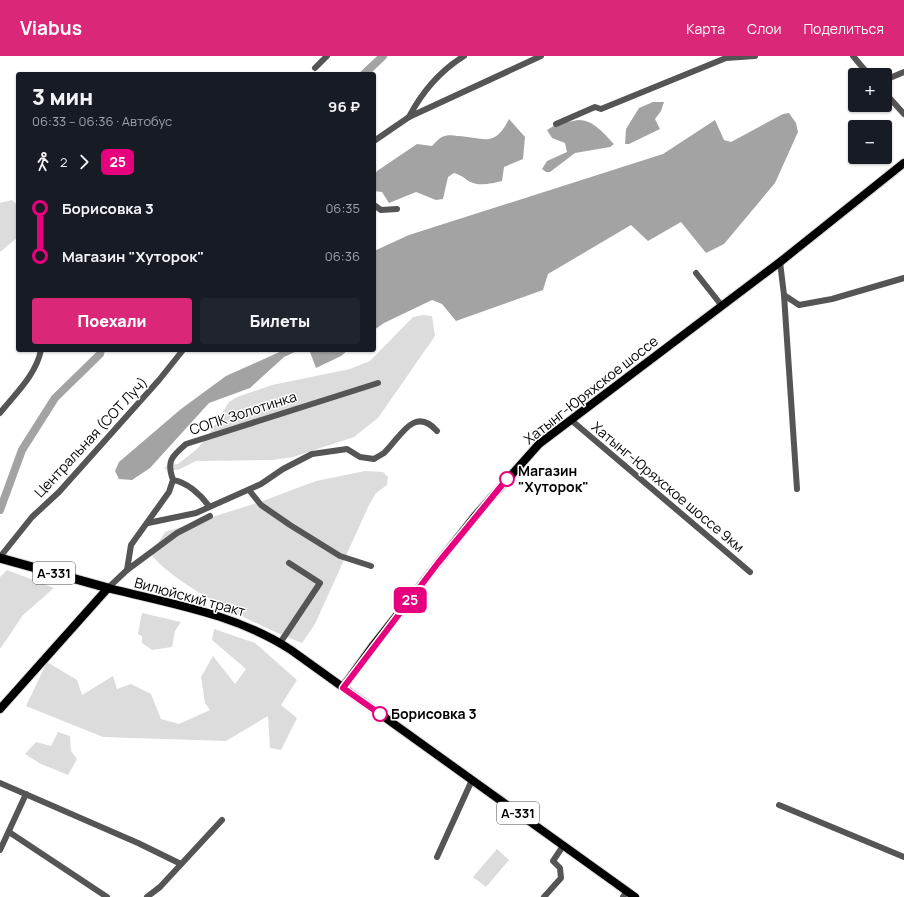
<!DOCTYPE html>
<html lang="ru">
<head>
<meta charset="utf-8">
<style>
	:root { --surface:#171b24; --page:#20242c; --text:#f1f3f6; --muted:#9ea1a6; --accent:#db2777 }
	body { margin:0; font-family:Manrope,sans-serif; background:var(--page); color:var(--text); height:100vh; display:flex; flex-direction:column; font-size:15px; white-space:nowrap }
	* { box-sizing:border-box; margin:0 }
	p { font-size:13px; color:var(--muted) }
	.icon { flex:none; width:22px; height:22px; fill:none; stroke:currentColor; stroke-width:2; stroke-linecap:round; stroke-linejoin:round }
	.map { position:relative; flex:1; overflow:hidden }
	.details { position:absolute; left:16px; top:16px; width:360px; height:280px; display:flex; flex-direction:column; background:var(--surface); border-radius:4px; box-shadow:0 1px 3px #0004 }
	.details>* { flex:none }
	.badge { padding:0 8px; border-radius:6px; font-size:14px; line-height:26px }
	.controls { position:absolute; left:848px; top:12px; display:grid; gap:8px }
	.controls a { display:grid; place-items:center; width:44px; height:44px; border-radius:4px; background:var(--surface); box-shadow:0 1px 3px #0004; font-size:20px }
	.map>.badge { position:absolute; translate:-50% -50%; box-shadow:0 0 0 2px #fff }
	.legs { display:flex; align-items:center; gap:6px; height:44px; padding:0 16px; font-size:13px }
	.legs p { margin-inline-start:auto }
	.headline { display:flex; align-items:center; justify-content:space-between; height:68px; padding:0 16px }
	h1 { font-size:22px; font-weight:800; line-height:30px }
	.cta { display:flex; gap:8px; margin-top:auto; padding:8px 16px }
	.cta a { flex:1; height:46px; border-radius:4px; background:var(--accent); color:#fff; font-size:16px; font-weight:800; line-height:46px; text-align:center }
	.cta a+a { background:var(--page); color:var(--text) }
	ul { padding:0 16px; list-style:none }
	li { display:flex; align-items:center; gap:14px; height:48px; font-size:15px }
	li i { display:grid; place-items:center; width:6px; height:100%; margin:0 5px; background:currentColor }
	li i::after { content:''; width:10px; height:10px; margin:-5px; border:3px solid; border-radius:50%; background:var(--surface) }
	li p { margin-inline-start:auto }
	li:first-child i { background:linear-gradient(#0000 50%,currentColor 0) }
	li:last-child i { background:linear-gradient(currentColor 50%,#0000 0) }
	header { display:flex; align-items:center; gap:24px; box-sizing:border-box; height:56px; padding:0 20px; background:var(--accent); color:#fff }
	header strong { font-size:19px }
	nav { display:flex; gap:22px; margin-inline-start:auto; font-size:14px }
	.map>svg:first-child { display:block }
	.green { fill:#dcdcdc }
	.water { fill:#a3a3a3 }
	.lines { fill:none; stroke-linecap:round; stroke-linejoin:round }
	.river { stroke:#a3a3a3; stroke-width:8 }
	.major-casing { stroke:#dbdbdb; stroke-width:10 }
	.highway-casing { stroke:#dbdbdb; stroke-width:11 }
	.minor { stroke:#555; stroke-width:6 }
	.major { stroke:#000; stroke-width:8 }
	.highway { stroke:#000; stroke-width:9 }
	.line-1-casing { stroke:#fff; stroke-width:9 }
	.line-1 { stroke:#e6007e; stroke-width:6 }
	.stop-1-dot { fill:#fff; stroke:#e6007e; stroke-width:2 }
	.labels { text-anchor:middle; stroke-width:3; stroke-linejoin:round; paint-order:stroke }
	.shield { fill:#fff; stroke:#4c4c4c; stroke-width:1 }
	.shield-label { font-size:13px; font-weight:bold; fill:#000 }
	.street-label { font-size:14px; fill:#000; stroke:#fff }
	.stop-label { font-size:14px; font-weight:bold; fill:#000; stroke:#fff; text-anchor:start }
</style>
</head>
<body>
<header>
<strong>Viabus</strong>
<nav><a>Карта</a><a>Слои</a><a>Поделиться</a></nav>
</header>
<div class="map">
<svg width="904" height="841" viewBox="0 0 904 841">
	<rect width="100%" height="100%" fill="#fff"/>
	<g class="green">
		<path d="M12 144 18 150V181L0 196V147Z"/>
		<path d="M423 259 432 260 435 280 378 362 354 381 293 401 272 404 196 405 178 414 164 413 168 409 178 408 197 393 208 380 229 346 237 341 272 329 350 313 370 305 413 261Z"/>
		<path d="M365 415 383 416 388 421 387 429 376 437 369 449 315 568 302 587C264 573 173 529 151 498L165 476 260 446 316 425Z"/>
		<path d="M7 514 54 532 23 559 0 593V521Z"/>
		<path d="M142 557 181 566 175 575 172 591 152 594 142 587V580L138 578Z"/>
		<path d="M214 573 255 587 297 624 281 649 297 662 281 694 270 692 268 660 226 685 103 681 26 650 47 606 77 624 82 639 113 620 117 633 131 628 151 638 161 663 179 668 210 654 205 647 201 621 213 600 235 628 246 613 212 584Z"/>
		<path d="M58 676 70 680 71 695 77 703 68 719 41 708 25 698 36 686 51 690Z"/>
		<path d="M497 793 509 804 486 831 473 821Z"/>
	</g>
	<g class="water">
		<path d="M653 46H664L661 55 655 63 660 73 629 88H625L626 73 639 52Z"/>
		<path d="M789 57 796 67 798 76 775 127 724 188 706 197 681 166 648 185 631 169 548 218 543 234 456 265 442 248 432 244 384 267 374 274V195L409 179 663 98 715 64 724 84 731 86 783 58Z"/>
		<path d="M509 63 525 81 523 103 504 111 502 125C494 127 481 130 473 127 466 125 463 119 454 117L448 121 443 143 436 144 416 136 389 147 382 136 374 135V121L377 115 417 88 432 90C435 87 438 83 442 81 446 79 452 79 457 80 484 81 494 93 509 63Z"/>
		<path d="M578 64C594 64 603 77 614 88L610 91 575 97 550 116H546L542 113 547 105 567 96 565 87 552 82 547 74 557 68Z"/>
		<path d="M284 294H299L284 301 250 332 209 347 150 412 132 424 119 423 115 415 119 406 181 353 226 320Z"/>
		<path d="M307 294H348L341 300 316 312 310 296Z"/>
	</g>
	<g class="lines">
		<g class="river">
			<path d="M364 18 383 0"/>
			<path d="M0 454 22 394 55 342 100 298 101 294"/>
		</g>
		<g class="major-casing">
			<g id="major">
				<path d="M343 631 372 591 475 460 539 388 780 206 904 107"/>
				<path d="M0 653 108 532C171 548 236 558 291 594L635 841"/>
			</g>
		</g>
		<g class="highway-casing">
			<path id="highway" d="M0 502 108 532"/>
		</g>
		<g class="minor">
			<path d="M853 0 869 19"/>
			<path d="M315 12 327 0"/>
			<path d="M885 24 904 16"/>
			<path d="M885 37 904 58"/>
			<path d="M409 61C422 36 440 15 464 0"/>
			<path d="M556 68 595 51 601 53 726 2 755 0"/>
			<path d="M374 85 409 61 541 0"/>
			<path d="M374 149 381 154 397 153"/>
			<path d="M780 206 784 239 797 433"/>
			<path d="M696 217 722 250"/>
			<path d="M784 239 799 249 832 243 904 222"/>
			<path d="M0 357C15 338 36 319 41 294"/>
			<path d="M571 364 750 516"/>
			<path d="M173 424C187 426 201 439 209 450"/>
			<path d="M249 434 261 449 290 469 340 500 371 510"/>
			<path d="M148 467 196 457 261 428 283 413 312 398 347 393 360 401 374 403C377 401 381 399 384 397 400 382 414 349 437 375"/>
			<path d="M0 501 32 461 59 436 159 324 183 294"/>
			<path d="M127 514 131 489 169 436 173 424C166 405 172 400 186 388L378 327"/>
			<path d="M108 532 127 514 177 477 210 460"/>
			<path d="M280 587 320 527 289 507"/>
			<path d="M0 727 138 787 181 808"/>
			<path d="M779 749 904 801"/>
			<path d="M9 776 107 841"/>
			<path d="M0 794 26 738"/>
			<path d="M437 801 472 724"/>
			<path d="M147 841 160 831 222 764"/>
			<path d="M544 841 561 822 560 812 553 805 563 790"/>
			<path d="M623 841 627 835"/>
		</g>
		<use href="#major" class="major"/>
		<use href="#highway" class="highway"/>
	</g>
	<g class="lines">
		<g class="line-1-casing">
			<path id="line-1" d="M380 658 343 632 438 507 507 423"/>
		</g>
		<use href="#line-1" class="line-1"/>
	</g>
	<g class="stop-1-dot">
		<circle cx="507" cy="423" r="7"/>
		<circle cx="380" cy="658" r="7"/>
	</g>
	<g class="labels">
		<g class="shield">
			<rect x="33" y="506" width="42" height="22" rx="3"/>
			<rect x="497" y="746" width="42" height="22" rx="3"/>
		</g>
		<g class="shield-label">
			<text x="54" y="522">А-331</text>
			<text x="518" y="762">А-331</text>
		</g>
		<g class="street-label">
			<text transform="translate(591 334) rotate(-38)" y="5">Хатынг-Юряхское шоссе</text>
			<text transform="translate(243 357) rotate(-18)" y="5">СОПК Золотинка</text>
			<text transform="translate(91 381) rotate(-47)" y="5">Центральная (СОТ Луч)</text>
			<text transform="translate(668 431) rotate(40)" y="5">Хатынг-Юряхское шоссе 9км</text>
			<text transform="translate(190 541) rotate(15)" y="5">Вилюйский тракт</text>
		</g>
		<g class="stop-label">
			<text x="518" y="420">Магазин<tspan x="518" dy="16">"Хуторок"</tspan></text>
			<text x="391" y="663">Борисовка 3</text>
		</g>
	</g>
</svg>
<div class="controls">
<a>+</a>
<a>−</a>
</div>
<b class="badge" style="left:410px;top:544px;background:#e6007e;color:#fff">25</b>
<section class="details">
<div class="headline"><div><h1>3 мин</h1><p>06:33 – 06:36 · Автобус</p></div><b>96 ₽</b></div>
<div class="legs"><svg class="icon" aria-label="walk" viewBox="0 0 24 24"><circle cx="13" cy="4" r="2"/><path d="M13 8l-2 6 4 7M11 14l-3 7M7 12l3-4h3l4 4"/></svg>2<svg class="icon" aria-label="forward" viewBox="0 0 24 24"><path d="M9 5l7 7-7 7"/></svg><b class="badge" style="background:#e6007e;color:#fff">25</b></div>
<ul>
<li><i style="color:#e6007e"></i><b>Борисовка 3</b><p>06:35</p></li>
<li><i style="color:#e6007e"></i><b>Магазин &quot;Хуторок&quot;</b><p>06:36</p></li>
</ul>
<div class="cta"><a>Поехали</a><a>Билеты</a></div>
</section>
</div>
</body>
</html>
